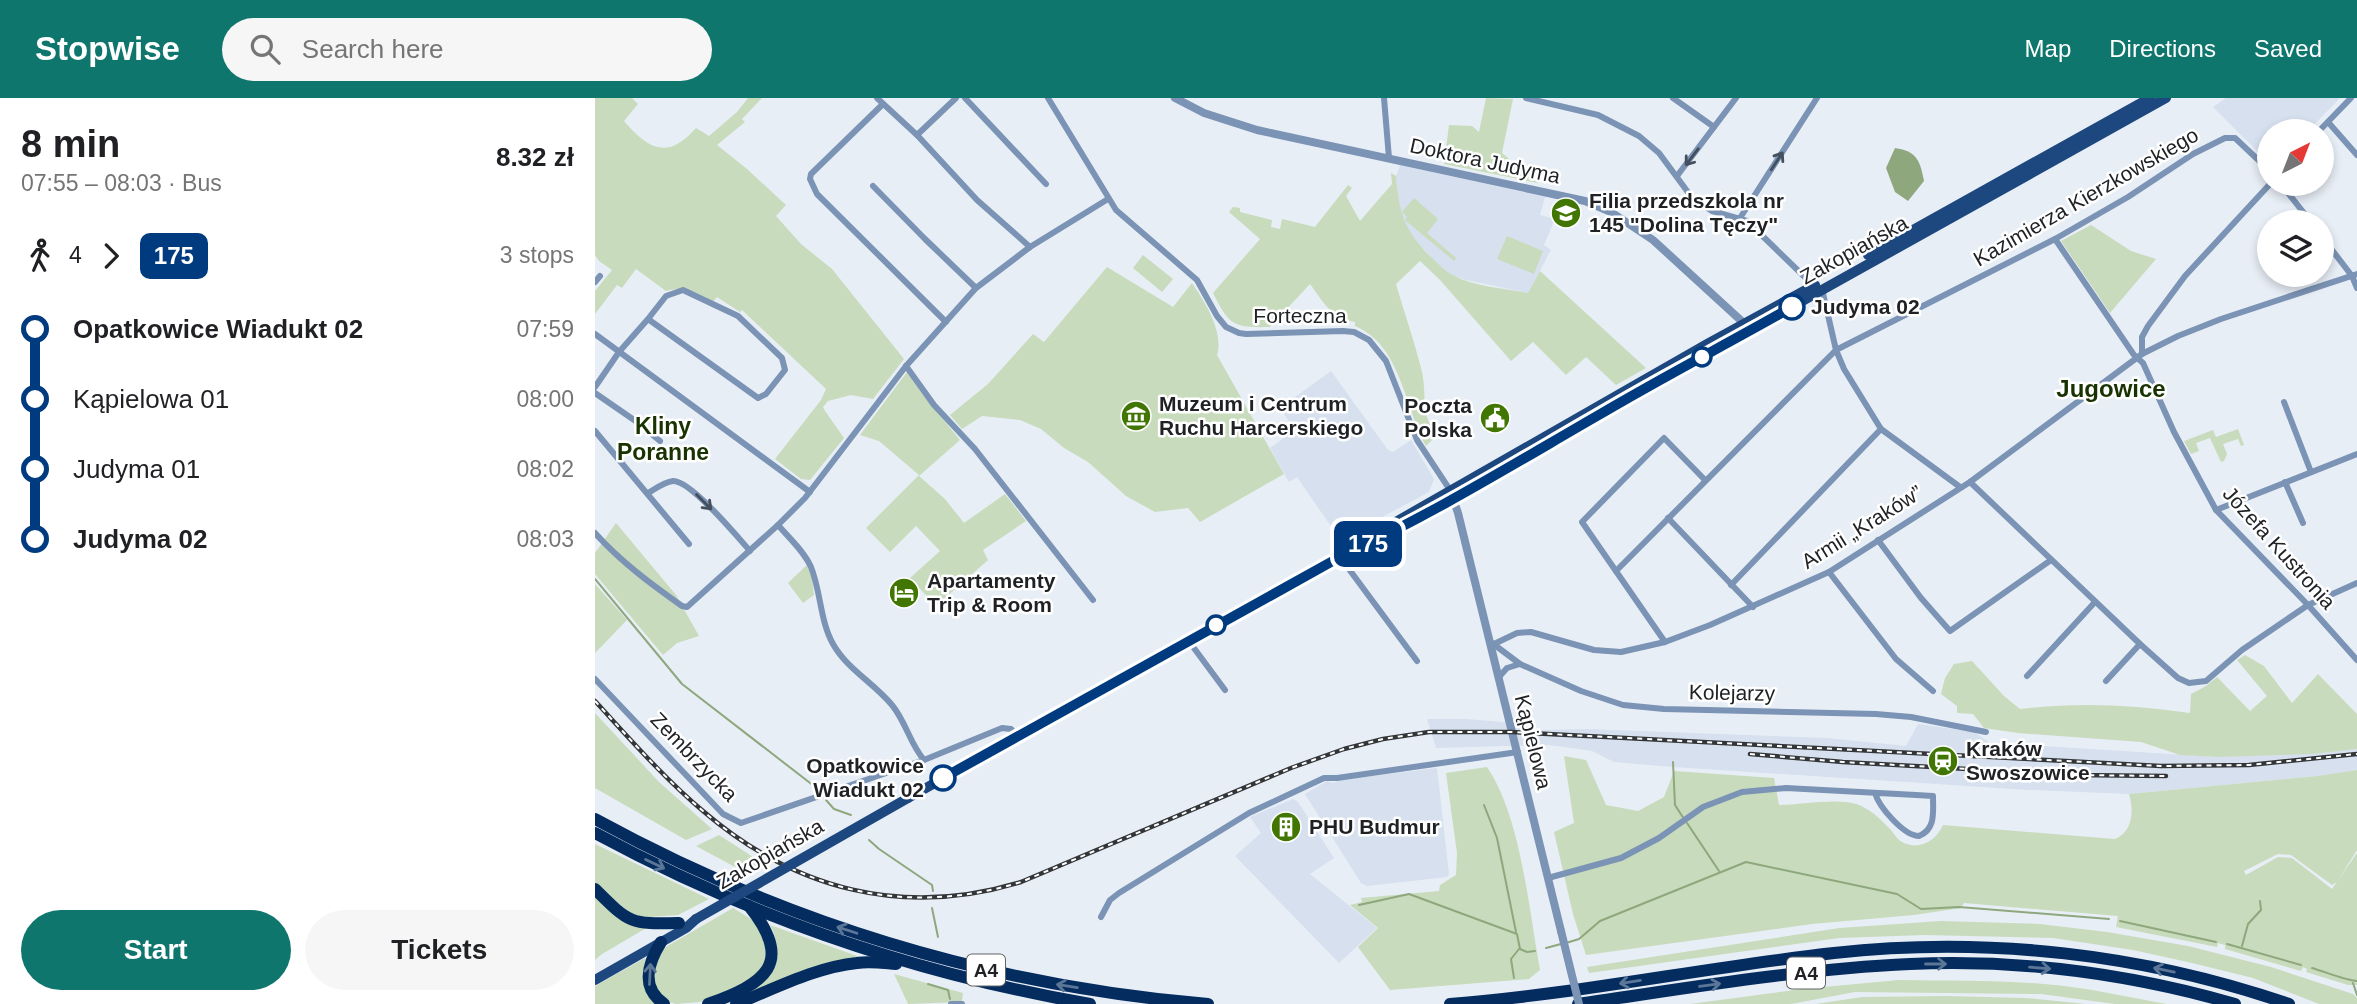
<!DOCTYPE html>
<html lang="en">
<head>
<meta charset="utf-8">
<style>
	:root { --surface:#fff; --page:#f6f6f6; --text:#202124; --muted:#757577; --accent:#0f766e }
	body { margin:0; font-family:Helvetica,sans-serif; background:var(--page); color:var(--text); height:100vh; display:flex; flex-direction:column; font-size:26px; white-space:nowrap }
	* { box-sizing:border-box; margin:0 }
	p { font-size:23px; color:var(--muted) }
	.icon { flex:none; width:38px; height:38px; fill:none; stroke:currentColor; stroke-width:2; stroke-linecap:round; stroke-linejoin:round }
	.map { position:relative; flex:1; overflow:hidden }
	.drawer { display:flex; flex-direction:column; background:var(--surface); width:595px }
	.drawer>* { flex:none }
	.badge { padding:0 14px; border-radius:10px; font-size:24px; line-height:46px }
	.needle { width:46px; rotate:42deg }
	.controls { position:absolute; left:1662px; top:21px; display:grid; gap:14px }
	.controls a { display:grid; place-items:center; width:77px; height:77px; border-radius:50%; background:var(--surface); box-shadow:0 4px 10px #0003; font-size:35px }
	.map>.badge { position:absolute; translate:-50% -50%; box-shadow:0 0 0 4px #fff }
	.legs { display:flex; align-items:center; gap:10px; height:77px; padding:0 21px; font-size:23px }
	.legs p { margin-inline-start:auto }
	.headline { display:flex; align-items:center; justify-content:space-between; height:119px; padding:0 21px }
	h1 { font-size:38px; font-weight:700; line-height:52px }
	.primary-button { display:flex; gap:14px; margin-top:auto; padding:14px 21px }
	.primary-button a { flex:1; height:80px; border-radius:42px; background:var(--accent); color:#fff; font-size:28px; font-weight:700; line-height:80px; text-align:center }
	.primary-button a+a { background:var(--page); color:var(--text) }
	ul { padding:0 21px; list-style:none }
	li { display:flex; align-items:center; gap:24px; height:70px; font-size:26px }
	li i { display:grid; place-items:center; width:10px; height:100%; margin:0 9px; background:currentColor }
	li i::after { content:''; width:18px; height:18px; margin:-9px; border:5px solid; border-radius:50%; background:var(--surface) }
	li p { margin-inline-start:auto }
	li:first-child i { background:linear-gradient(#0000 50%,currentColor 0) }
	li:last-child i { background:linear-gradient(currentColor 50%,#0000 0) }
	header { display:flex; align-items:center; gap:42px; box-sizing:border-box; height:98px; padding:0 35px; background:var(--accent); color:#fff }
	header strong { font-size:33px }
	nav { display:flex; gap:38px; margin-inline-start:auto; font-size:24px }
	.search { width:490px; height:63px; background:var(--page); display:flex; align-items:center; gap:18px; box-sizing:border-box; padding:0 24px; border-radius:38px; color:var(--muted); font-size:26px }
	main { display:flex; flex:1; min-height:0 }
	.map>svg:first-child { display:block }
	.built { fill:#d6e0ee }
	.green { fill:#c8dbbc }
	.water { fill:#8ea77d }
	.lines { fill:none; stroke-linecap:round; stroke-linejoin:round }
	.stream { stroke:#8ea77d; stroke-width:2 }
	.minor { stroke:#7b93b4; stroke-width:6 }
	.tertiary { stroke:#7b93b4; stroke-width:8 }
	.primary { stroke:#1c477f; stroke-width:10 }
	.motorway { stroke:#042c5f; stroke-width:12 }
	.rail-casing { stroke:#333639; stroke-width:4.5 }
	.rail { stroke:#fff; stroke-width:2; stroke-dasharray:5; stroke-linecap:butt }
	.tertiary-bridge { stroke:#7b93b4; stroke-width:8 }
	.primary-bridge { stroke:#1c477f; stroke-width:10 }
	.oneway { stroke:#444f5e }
	.oneway2 { stroke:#5c7697 }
	.line-1-casing { stroke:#fff; stroke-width:16 }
	.line-1 { stroke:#003b80; stroke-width:10 }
	.stop-1-dot { fill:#fff; stroke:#003b80; stroke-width:3.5 }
	.labels { text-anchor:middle; stroke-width:5; stroke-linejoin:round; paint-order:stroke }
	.shield { fill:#fff; stroke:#626466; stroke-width:2 }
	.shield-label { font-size:19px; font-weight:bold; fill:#1f2124 }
	.street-label { font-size:21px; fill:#1f2124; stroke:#fff }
	.poi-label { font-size:21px; font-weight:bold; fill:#1f2124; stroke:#fff; text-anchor:start }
	.stop-label { font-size:21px; font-weight:bold; fill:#1f2124; stroke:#fff; text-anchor:start }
	.neighbourhood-label { font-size:23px; font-weight:bold; fill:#183201; stroke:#fff }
	.quarter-label { font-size:24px; font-weight:bold; fill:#183201; stroke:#fff }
</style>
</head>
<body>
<header>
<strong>Stopwise</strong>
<div class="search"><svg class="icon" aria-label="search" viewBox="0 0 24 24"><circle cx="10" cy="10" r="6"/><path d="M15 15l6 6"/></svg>Search here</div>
<nav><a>Map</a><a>Directions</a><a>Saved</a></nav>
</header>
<main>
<section class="drawer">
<div class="headline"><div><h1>8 min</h1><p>07:55 – 08:03 · Bus</p></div><b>8.32 zł</b></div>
<div class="legs"><svg class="icon" aria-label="walk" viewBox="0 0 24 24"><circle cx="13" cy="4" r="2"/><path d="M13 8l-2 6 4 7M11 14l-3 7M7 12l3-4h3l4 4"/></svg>4<svg class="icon" aria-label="forward" viewBox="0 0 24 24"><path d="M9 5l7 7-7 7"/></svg><b class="badge" style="background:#003b80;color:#fff">175</b><p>3 stops</p></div>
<ul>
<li><i style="color:#003b80"></i><b>Opatkowice Wiadukt 02</b><p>07:59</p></li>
<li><i style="color:#003b80"></i><span>Kąpielowa 01</span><p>08:00</p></li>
<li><i style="color:#003b80"></i><span>Judyma 01</span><p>08:02</p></li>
<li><i style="color:#003b80"></i><b>Judyma 02</b><p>08:03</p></li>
</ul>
<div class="primary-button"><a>Start</a><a>Tickets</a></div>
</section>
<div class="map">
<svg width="1762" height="906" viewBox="0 0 1762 906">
	<rect width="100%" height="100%" fill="#e8eef6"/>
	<g class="built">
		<path d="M1631 0H1745L1713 33H1675V66L1618 9Z"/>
		<path d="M805 67 950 99 945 117 960 121 949 147 956 152 933 195 871 182 857 177 845 168 822 144 808 124 803 102 801 78Z"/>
		<path d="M736 273 793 352 798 354 816 342 839 381 834 394 748 440 733 424 702 379 694 384 675 350 700 332 685 310Z"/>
		<path d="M832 621H871L931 626 942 632 991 631 1232 640 1311 648 1323 626 1379 634 1395 645 1435 650 1448 648 1623 659 1762 651V672L1722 678 1534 696 1434 692 1078 669 1019 664 997 653 954 647 841 650Z"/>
		<path d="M842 670 854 776 852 779 772 788 766 785 710 696 732 683 738 685 745 682Z"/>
		<path d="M698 701 703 704 739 760 715 776 782 830 744 865 640 758 666 735 655 719Z"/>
	</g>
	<g class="green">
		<path d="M0 0H37L43 6 29 23C54 52 73 62 101 30L114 38 142 14 153 0H167L147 21 150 24 122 47 152 71 191 107 181 118 206 146 237 171 309 261 278 301 256 297 233 303 228 309 230 313 249 340 215 382 206 381 180 361 226 302 231 291 147 212 145 214 122 199 118 204C102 194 89 188 71 193L41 171 27 190 22 187 0 216V193L17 172 4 163 0 157Z"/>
		<path d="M891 0 918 1 907 55 943 85 849 66 854 27 877 28 884 34Z"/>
		<path d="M796 75 801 78C804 113 808 130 833 156 841 163 848 172 858 177 879 189 909 190 933 195L945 173 1051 270 1021 287 991 259 971 277 938 244 916 263 845 182 825 163 801 186C809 214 819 242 826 270 833 296 824 311 841 338L831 348C809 308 806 247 760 228V224C736 221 728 203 715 186L675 229C638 230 634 227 618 195L665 141 634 114 638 109 645 110V114L677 122 676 129 685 131 687 121 720 129 753 87 757 90 751 98 765 123 797 86Z"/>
		<path d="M819 100 843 121 832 135 861 160 859 163 810 122 812 119 807 114Z"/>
		<path d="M1496 127 1536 153 1561 161 1515 215 1466 143Z"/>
		<path d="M912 138 948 153 939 176 902 161Z"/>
		<path d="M548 157 578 181 567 194 538 170Z"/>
		<path d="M512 169 578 209 597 185C610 204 629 234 622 257L689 376 605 424 593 410 560 414 531 398 493 364 469 350 446 331 425 322 387 318 367 331 355 317 393 286 438 236 449 244Z"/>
		<path d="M312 274 326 294 365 342 324 378 350 401 369 425 410 396 431 423 388 452 393 462 341 508 315 480 345 453 321 428 295 454 271 430 324 377 284 343 265 337Z"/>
		<path d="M1643 331 1649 347 1646 348 1643 341 1628 346 1632 356 1629 363 1626 364 1615 340 1601 345 1604 353 1596 356 1589 343 1618 332 1621 339Z"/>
		<path d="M21 425 81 497 104 538 82 545 68 557 0 476V455Z"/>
		<path d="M212 467 217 479 219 497 208 505 193 485Z"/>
		<path d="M0 486 32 522 0 555Z"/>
		<path d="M1650 557 1669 568 1697 605 1723 576 1762 616V651L1717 656 1623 659 1585 657 1546 644 1423 635 1389 630 1378 616 1362 615V608L1346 596 1350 580 1359 566 1377 563 1409 598 1425 611C1486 604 1534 607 1595 615L1596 596 1611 588 1622 579 1655 613 1672 598 1642 562Z"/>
		<path d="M0 615 64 684 117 731 91 742 0 690Z"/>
		<path d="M969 658 991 662 1011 707 1043 713 1069 699 1079 673 1179 680 1184 707C1207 707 1239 700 1261 706 1276 711 1285 721 1296 732 1299 736 1303 742 1307 744 1324 753 1341 743 1348 727L1520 741C1538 734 1539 712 1534 696L1722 678 1762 672V752L1742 784 1737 787 1696 757 1683 756 1649 773 1651 777 1683 759 1697 760 1737 791 1762 755V887H1753L1711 874 1712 871 1708 869 1706 873 1630 851V847L1623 845 1622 849 1521 829 1523 818 1369 805 1366 810 1319 817 1217 826 991 857 978 816 959 734 979 725Z"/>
		<path d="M892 669C926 719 934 812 945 872L934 881 795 892 763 849 783 830 755 807 767 804 766 800 844 793 845 787 861 777 862 755 851 675Z"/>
		<path d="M124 737 172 768 155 777 101 748Z"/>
		<path d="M0 746 114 801 83 817 52 819 37 817 0 785Z"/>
		<path d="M0 797 53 829 7 856 0 862Z"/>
		<path d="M138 810 159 823 170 839V864L160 880 105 904 81 906 74 904 60 891 57 867 69 850Z"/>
		<path d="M1346 823 1445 826 1512 834 1593 848 1676 869 1758 896 1762 900V906H1724L1658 880 1597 865 1538 852 1458 840 1330 837 1244 840 994 875 992 869 1244 830Z"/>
		<path d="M175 827 265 859 149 896 182 852 179 835Z"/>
		<path d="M50 860 48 884 61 906H0V888Z"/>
		<path d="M299 876 368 895 367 904 313 906Z"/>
		<path d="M1304 882C1353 883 1401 882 1449 886 1491 889 1531 899 1572 906H1520L1446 896 1260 894 1196 906H1095L1207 891Z"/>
		<path d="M1352 898 1431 900 1491 906H1221L1267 899Z"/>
	</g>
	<path class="water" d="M1300 50C1322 53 1325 63 1329 83L1313 103 1300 94 1291 70Z"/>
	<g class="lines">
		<g class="stream">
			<path d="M0 481 87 586 219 688"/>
			<path d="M1078 664 1080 707 1089 721"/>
			<path d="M231 702 239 711 256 717"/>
			<path d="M889 707 902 740 921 834"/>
			<path d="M1092 725 1124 773"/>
			<path d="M274 742 284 751 337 787 338 793"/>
			<path d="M764 807 814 796 922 836 925 851 932 854 940 853"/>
			<path d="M337 810 343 839"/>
			<path d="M1525 823 1621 844"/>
			<path d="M971 845 984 841 1005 823 1151 764 1302 796 1326 811 1364 809 1514 821"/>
			<path d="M1632 846 1706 867"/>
			<path d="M1647 848 1653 826 1666 812 1665 803"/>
			<path d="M951 850 966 846"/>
			<path d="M1717 870C1731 874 1749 882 1762 883"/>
			<path d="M919 880 916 861 924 851"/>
			<path d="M1758 885 1762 897"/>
			<path d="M333 886 353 892 355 901"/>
		</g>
		<g class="minor">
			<path d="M282 0 322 37 382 102 435 149"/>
			<path d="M370 0 451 86"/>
			<path d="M453 0 521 112 602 182 622 218 631 229 644 235 651 236 748 233 759 234 774 242 791 263 822 342 855 392"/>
			<path d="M789 0 794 60"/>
			<path d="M931 0 1003 17 1044 38 1064 55 1098 101 1117 113 1152 123 1219 188"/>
			<path d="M1078 0 1119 29"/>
			<path d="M288 6 216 76 215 81 222 96 351 224"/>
			<path d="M1733 24 1762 57"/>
			<path d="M1724 33 1756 0"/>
			<path d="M322 37 361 0"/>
			<path d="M1082 78 1141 0"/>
			<path d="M1686 86 1716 124"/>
			<path d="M278 88 330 141 381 190"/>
			<path d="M1145 120 1222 0"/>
			<path d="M1727 139 1757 178 1762 190"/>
			<path d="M1460 141 1539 257 1548 265 1579 334 1621 412 1713 507 1762 562"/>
			<path d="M0 184 5 178"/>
			<path d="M1227 191 1241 252 1249 271 1286 331 1365 389"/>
			<path d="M0 236 215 394"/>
			<path d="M1547 256V239L1553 228 1590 178 1675 86"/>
			<path d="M311 268 339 307 380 351 498 502"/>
			<path d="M0 289 24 254 53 221 71 198 88 192 143 218 187 260 190 272 171 296 163 300 53 221"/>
			<path d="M0 295 42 324 65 343"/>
			<path d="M1689 304 1716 374"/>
			<path d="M0 333 94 446"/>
			<path d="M1375 384 1545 546 1583 580 1594 585 1611 583 1647 552 1713 507 1762 485"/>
			<path d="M1690 384 1708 425"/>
			<path d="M53 395C60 391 69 384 78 383 95 382 142 438 155 453"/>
			<path d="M1621 412 1762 356"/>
			<path d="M1073 420 1158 509"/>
			<path d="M183 427C194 440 209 453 216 469 226 494 225 523 238 546 252 571 279 585 297 607 311 624 315 646 329 662"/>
			<path d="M0 435C26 464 56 486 87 508L92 509 183 427 210 400 311 268 381 190 435 149 513 101"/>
			<path d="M1283 442 1326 500 1355 533 1456 462"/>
			<path d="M745 459 822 563"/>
			<path d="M1021 473 1241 252 1460 141 1533 99 1598 56 1630 40H1640L1675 73"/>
			<path d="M1234 474 1301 561 1338 593"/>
			<path d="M1136 487 1286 331"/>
			<path d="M593 542 630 592"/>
			<path d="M1070 544 987 424 1069 340 1110 382"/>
			<path d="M897 545 925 566 986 593 1028 607 1069 611 1281 616 1316 619 1391 634"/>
			<path d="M899 546 922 535 936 534 999 552 1026 554 1070 544 1115 527 1234 474 1375 384 1547 256 1583 238 1626 221 1762 176"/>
			<path d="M1432 578 1500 504"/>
			<path d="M904 579 912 570 925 566"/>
			<path d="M0 581 128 716 146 725 329 662 407 630 416 631 422 638"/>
			<path d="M1511 583 1545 546"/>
			<path d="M953 780 1026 760 1064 740 1108 709 1147 694 1191 690 1321 697 1338 698C1338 714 1341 731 1324 738 1309 738 1284 709 1280 695"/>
			<path d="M506 819 515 802 524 795 654 715 729 680H742L923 654"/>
			<path d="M356 906H367"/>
		</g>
		<g class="tertiary">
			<path d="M580 0 609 15 662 32 990 103 1016 114 1058 142 1152 228"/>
			<path d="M857 398 863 415 966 833"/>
		</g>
		<g class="primary">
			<path d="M1273 157 1555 0"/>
			<path d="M771 441 1112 246 1220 187"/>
			<path d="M313 700 745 459C855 408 958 342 1064 283 1233 188 1402 94 1571 0"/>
			<path d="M0 882 91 830 101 821"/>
		</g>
		<g class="motorway">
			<path d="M0 721C190 825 397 888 613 906"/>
			<path d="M0 735C155 819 322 876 495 906"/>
			<path d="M0 791C35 826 35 826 84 825"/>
			<path d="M66 844C53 865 45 889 69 906"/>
			<path d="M113 906C169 886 201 866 154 808"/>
			<path d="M141 906C179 891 221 869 262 865 275 863 288 865 301 866"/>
			<path d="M855 906C984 896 1111 869 1239 855 1392 838 1549 856 1694 906"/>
			<path d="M983 906C1093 890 1204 871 1315 866 1424 861 1535 876 1640 906"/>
		</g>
		<g class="rail-casing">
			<g id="rail">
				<path d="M0 603C35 641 69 680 108 713 200 792 309 820 426 784L696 670 749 651 788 641 834 634H917L1566 668 1654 667 1762 656"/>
				<path d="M1155 656 1248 664 1479 677 1571 678"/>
			</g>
		</g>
		<use href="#rail" class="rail"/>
		<path class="tertiary-bridge" d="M966 833 984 906"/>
		<path class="primary-bridge" d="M101 821 313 700"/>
	</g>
	<defs><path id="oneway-shaft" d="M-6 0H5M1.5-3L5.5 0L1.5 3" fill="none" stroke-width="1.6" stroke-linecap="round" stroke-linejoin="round" transform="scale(1.75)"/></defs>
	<g class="oneway">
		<use href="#oneway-shaft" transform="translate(1097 59) rotate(127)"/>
		<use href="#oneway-shaft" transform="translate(1182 63) rotate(-57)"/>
		<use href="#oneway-shaft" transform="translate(109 404) rotate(45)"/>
	</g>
	<g class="oneway2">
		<use href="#oneway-shaft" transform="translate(60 766) rotate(26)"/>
		<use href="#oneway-shaft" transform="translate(252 832) rotate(-162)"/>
		<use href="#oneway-shaft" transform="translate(1341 866)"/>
		<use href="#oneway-shaft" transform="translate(1445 870) rotate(5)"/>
		<use href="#oneway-shaft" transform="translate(1569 872) rotate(-168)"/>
		<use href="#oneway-shaft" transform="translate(55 876) rotate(-87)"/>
		<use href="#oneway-shaft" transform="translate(1035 884) rotate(171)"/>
		<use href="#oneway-shaft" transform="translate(1115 887) rotate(-8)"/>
		<use href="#oneway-shaft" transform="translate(472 888) rotate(-171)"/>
	</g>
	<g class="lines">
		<g class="line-1-casing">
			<path id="line-1" d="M348 680 745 459C834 418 917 367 1002 318 1066 280 1132 246 1197 209"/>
		</g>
		<use href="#line-1" class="line-1"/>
	</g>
	<defs>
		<g id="school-disc" transform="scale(1.575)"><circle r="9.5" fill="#417602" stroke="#fff"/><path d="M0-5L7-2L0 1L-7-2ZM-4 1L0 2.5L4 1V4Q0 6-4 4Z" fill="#fff"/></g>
		<g id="museum-disc" transform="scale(1.575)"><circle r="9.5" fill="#417602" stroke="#fff"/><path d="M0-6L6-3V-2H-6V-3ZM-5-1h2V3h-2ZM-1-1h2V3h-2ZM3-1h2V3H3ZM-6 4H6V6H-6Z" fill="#fff"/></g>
		<g id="civic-disc" transform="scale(1.575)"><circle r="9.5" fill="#417602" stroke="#fff"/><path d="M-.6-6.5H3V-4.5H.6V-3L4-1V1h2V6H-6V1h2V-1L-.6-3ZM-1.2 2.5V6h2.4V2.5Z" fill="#fff"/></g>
		<g id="hotel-disc" transform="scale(1.575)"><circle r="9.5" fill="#417602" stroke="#fff"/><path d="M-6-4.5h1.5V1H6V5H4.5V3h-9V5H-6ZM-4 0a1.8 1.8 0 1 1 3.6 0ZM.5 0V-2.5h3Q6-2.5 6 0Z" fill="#fff"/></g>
		<g id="station-disc" transform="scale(1.575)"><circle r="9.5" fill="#417602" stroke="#fff"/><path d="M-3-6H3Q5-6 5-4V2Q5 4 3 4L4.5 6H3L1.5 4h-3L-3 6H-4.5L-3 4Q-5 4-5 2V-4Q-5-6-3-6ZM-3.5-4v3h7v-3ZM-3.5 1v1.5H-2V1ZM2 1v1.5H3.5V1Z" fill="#fff"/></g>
		<g id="building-disc" transform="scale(1.575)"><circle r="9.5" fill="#417602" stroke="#fff"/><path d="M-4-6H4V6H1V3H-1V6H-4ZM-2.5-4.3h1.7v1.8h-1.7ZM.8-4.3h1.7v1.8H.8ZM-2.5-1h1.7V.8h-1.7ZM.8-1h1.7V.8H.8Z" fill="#fff"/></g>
	</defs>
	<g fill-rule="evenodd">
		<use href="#school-disc" x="971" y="115"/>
		<use href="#museum-disc" x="541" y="318"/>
		<use href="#civic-disc" x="900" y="320"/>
		<use href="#hotel-disc" x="309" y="495"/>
		<use href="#station-disc" x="1348" y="663"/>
		<use href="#building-disc" x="691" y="729"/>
	</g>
	<g class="stop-1-dot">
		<circle cx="1197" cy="209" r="12"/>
		<circle cx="1107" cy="259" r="9"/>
		<circle cx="621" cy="527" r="9"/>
		<circle cx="348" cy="680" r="12"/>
	</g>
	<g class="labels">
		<g class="shield">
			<rect x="372" y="856.5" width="38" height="31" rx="5"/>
			<rect x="1192" y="859.5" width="38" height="31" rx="5"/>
		</g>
		<g class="shield-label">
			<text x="391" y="879">A4</text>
			<text x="1211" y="882">A4</text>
		</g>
		<g class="street-label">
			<text transform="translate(890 63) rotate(12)" y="7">Doktora Judyma</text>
			<text transform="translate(1491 99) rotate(-30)" y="7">Kazimierza Kierzkowskiego</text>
			<text transform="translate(1259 152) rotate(-29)" y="7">Zakopiańska</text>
			<text x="705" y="225">Forteczna</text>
			<text transform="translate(1267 429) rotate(-32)" y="7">Armii „Kraków”</text>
			<text transform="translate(1684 450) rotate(48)" y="7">Józefa Kustronia</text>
			<text transform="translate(1137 595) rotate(1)" y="7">Kolejarzy</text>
			<text transform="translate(938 644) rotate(76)" y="7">Kąpielowa</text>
			<text transform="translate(99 659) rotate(46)" y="7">Zembrzycka</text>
			<text transform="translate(175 756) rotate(-30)" y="7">Zakopiańska</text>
		</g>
		<g class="poi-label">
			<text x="994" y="110">Filia przedszkola nr<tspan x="994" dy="24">145 "Dolina Tęczy"</tspan></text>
			<text x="564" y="313">Muzeum i Centrum<tspan x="564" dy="24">Ruchu Harcerskiego</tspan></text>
			<text x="877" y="315" text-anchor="end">Poczta<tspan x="877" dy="24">Polska</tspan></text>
			<text x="332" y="490">Apartamenty<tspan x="332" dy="24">Trip &amp; Room</tspan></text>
			<text x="1371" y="658">Kraków<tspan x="1371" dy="24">Swoszowice</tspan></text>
			<text x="714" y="736">PHU Budmur</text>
		</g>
		<g class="stop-label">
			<text x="1216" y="216">Judyma 02</text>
			<text x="329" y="675" text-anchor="end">Opatkowice<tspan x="329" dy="24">Wiadukt 02</tspan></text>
		</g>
		<g class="neighbourhood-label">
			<text x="68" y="336">Kliny<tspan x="68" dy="26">Poranne</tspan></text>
		</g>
		<g class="quarter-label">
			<text x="1516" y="299">Jugowice</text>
		</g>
	</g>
</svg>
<div class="controls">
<a><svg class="needle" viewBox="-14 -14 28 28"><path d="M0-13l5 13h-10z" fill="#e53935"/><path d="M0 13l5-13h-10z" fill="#757577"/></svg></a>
<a><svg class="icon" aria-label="layers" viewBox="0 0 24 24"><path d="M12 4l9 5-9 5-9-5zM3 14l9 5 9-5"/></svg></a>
</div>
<b class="badge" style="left:773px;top:446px;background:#003b80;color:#fff">175</b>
</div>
</main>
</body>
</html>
